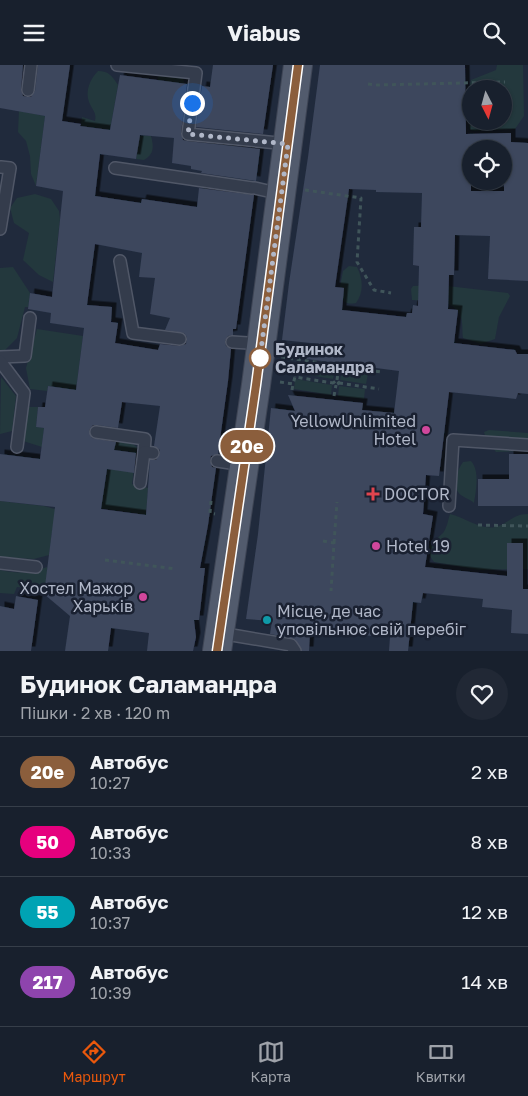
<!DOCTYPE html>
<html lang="uk">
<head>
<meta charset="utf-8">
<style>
	:root { --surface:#18202d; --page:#212835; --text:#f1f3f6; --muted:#9fa3aa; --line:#363e49; --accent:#ea580c }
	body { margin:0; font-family:"Golos Text",sans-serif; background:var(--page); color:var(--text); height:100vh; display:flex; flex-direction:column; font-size:19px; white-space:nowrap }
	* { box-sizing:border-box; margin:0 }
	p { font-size:16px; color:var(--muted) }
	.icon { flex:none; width:28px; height:28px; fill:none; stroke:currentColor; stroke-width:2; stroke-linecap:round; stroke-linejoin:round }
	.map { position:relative; height:586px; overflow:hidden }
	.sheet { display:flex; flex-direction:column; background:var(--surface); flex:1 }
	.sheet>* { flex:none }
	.badge { padding:0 10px; border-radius:16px; font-size:18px; line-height:32px }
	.needle { width:32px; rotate:174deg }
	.tools { position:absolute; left:462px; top:15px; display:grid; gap:10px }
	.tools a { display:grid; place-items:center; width:50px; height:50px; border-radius:50%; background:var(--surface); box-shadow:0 1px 4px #0004,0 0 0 1px var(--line); font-size:25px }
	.you { position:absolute; width:25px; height:25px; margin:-12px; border:4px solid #fff; border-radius:50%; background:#1a73e8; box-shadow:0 0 0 8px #1a73e833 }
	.map>.badge { position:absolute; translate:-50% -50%; box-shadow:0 0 0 2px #fff }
	.round { display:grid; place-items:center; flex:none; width:52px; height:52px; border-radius:26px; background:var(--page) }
	.headline { display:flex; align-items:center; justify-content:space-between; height:85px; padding:0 20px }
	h1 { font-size:24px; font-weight:700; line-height:38px }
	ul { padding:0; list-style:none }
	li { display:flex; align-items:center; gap:15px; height:70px; padding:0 20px; border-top:1px solid var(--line) }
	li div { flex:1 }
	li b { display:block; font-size:19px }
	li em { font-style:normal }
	li .badge { min-width:55px; font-weight:700; text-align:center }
	header { display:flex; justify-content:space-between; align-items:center; height:65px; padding:0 20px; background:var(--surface); font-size:22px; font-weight:700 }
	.menu { display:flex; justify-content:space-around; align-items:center; height:70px; border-top:1px solid var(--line); background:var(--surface); font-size:14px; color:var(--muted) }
	.menu a { display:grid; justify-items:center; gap:2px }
	.menu .active { color:var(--accent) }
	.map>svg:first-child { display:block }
	.green { fill:#23383d; fill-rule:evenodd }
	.building { fill:#3c465d; fill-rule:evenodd; filter:url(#shadow) }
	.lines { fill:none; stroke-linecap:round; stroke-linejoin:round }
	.lane-casing { stroke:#505767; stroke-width:14 }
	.primary-casing { stroke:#3e4555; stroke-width:30 }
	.path { stroke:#40555a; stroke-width:3; stroke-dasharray:4 4; stroke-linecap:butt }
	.lane { stroke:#343c4c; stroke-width:11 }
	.primary { stroke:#525b6d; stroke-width:28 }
	.line-casing { stroke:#fff; stroke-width:11 }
	.line { stroke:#8b5e3c; stroke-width:8 }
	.walk { stroke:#b0b7c8; stroke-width:5; stroke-dasharray:0 9 }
	.stop-dot { fill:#fff; stroke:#8b5e3c; stroke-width:2.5 }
	.hotel-dot { fill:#d1479c; stroke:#1a2131; stroke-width:2 }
	.health-dot { fill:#e0444e; stroke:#1a2131; stroke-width:2 }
	.culture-dot { fill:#0f9aa8; stroke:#1a2131; stroke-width:2 }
	.labels { text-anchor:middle; stroke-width:5; stroke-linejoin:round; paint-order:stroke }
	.stop-label { font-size:16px; font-weight:bold; fill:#b0b7c8; stroke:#1a2131; text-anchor:start }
	.poi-label { font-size:16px; fill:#b0b7c8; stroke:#1a2131; text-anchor:start }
</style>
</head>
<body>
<header><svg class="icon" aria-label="menu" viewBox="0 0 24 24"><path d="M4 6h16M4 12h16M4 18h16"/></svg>Viabus<svg class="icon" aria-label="search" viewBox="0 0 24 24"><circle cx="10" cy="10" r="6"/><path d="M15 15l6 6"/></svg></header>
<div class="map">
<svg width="528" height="586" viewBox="0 0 528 586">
	<defs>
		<filter id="shadow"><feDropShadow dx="4.5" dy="-4.5" stdDeviation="0" flood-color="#0009"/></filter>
	</defs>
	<rect width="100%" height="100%" fill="#202a3c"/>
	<g class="green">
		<path d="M497 0H523L524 51 515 64 475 66 470 65C466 49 467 31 471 15L496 5ZM471 24H504V56H471Z"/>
		<path d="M98 6C109 6 112 11 118 20L110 65 81 61 82 52 95 56C97 47 92 45 89 37 85 26 90 14 98 6Z"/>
		<path d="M160 9 183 13 188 31 186 35 179 36 157 15Z"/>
		<path d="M19 46 45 51 36 121 31 109 30 91 26 76 18 67Z"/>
		<path d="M139 70 151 71C154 82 154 89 144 95L136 94Z"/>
		<path d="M35 129 51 134 59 146 60 154 53 217 39 210 23 195 29 168 14 158 10 143 17 133Z"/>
		<path d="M349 201 357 202C363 214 364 227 356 238 347 240 341 237 339 227L343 206Z"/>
		<path d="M13 202 30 228 28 242H25L17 273 3 287 0 286V203Z"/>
		<path d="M439 220 508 228 510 231 499 252 495 274 481 279 463 273C462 267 463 259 461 253 454 232 429 237 412 235L411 224 413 221Z"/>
		<path d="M37 264 83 271 74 341 58 322 48 321 47 326 30 324 26 303Z"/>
		<path d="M298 299 335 304 333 314 296 308Z"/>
		<path d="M342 305 368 309 366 319 340 315Z"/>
		<path d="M1 312 16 331 12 366 0 369Z"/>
		<path d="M295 314 332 320 331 330 294 324Z"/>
		<path d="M339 321 365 324 364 334 338 331Z"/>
		<path d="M27 342H38L36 362 44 363 42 382 23 376Z"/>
		<path d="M489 365 528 368V384L520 386 496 387 486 374 484 367Z"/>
		<path d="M94 374 131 378 137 382 132 419 148 423 146 452 135 448 77 440 105 419 107 404 127 406 130 387 93 381Z"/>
		<path d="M471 396C480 406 476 426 474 438 470 434 461 432 458 427 452 418 458 404 463 397Z"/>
		<path d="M0 436 44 441 62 446 60 468 52 467 49 490 34 494 0 492Z"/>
		<path d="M450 449C467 453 482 467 499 461 511 456 514 449 528 449V504L479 505 434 497C421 480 434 477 443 468 447 463 448 455 450 449Z"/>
		<path d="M47 502 49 525 17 522 14 529 0 528V505C17 509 31 508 47 502Z"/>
	</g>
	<g class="building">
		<path d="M0 0H23L21 25 23 31 28 32H31L35 26 38 0H70L62 56 81 59 80 61 110 65 120 10 187 19 181 68 183 75 187 76 260 84 256 116 201 108 202 106 191 104V101L172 98 174 73 140 70 136 94 100 89 95 131 141 138 142 134 197 142 199 123 254 130 236 264H233V270L228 271 225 276 226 281 231 284 228 316 218 389 211 391 210 395 212 402 216 403 208 460 200 503H205L199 555H194L196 572 193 586H147L149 568 111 563 108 586H65L70 551 44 529 55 442 0 436V389L40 394 44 363 36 362 38 342H45L48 321 76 325 84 263 50 258 51 248 28 244 30 228 52 232 63 126 36 121 45 51 0 43ZM95 179 142 188 139 212 155 213 150 249 170 253 165 265 184 268 187 272 186 279 180 281 160 279 158 285 115 278 118 258 111 257 112 242 87 240ZM122 337 160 341 154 381 160 385V389L156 395H150L146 450 101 444 107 404 134 408 136 388 114 385 116 377 92 373 89 365 93 360H97L118 363Z"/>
		<path d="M213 0H273L263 69 196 62 202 21 210 22Z"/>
		<path d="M320 0H465L466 69 511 68V77L528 78V216L488 214 490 171 455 170 454 210H449L448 244 458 245 454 278 515 285 517 289H528V329L518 328 516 334 449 327 439 411 426 410 423 449 433 451 425 502 507 511V478H523V524H528V569L511 568 512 545 482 542 483 534 423 528 421 538 413 537 408 586H389L390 572 310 567 309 586H302L295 574 270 569 272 556 246 554 258 469 271 343 295 346 288 330 363 338 362 345 394 348 399 306 299 293 320 279 282 275 289 218 308 92ZM471 84H504V126H471ZM349 124 376 125V127L422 128 421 162H414L413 200 419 201 418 241 413 240 412 248H407L406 252 342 245 344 223 335 222Z"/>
		<path d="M509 389H528V441H478V414H509Z"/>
		<path d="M16 531 38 535 31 586H0V541L14 544Z"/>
	</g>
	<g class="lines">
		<g class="lane-casing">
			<g id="lane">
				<path d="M117 0 196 8 188 69 288 79"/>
				<path d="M28 25 31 0"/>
				<path d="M115 103 252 123"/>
				<path d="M255 123 281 129"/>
				<path d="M0 164 10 103 1 102"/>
				<path d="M120 196 133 268 180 274"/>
				<path d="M232 277 262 279"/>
				<path d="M0 292 25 291 30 253"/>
				<path d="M0 296 24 328 17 382"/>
				<path d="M96 367 145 374 144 387"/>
				<path d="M217 396 244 400"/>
				<path d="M140 418 144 387 153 388"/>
				<path d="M449 441 453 375 528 380"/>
				<path d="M0 498 36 502"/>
				<path d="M220 568 291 580 295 586"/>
			</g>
		</g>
		<g class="primary-casing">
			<path id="primary" d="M217 586 256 320 298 0"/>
		</g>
		<g class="path">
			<path d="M368 19 377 20 505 17"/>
			<path d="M305 125 361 133 357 197 374 225 391 228"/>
			<path d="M281 292 381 307"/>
			<path d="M281 300 296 303 295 312"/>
			<path d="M337 315 339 301"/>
			<path d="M280 317 293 319 295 312 333 318 336 320 339 318 337 315 333 318"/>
			<path d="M339 318 379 324"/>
			<path d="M292 325 293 319"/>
			<path d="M334 331 336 320"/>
			<path d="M211 436 210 448 215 449"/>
			<path d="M478 460 528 461"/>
			<path d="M323 476 334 478 331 526"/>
			<path d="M334 478 337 437"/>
			<path d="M105 495 176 504"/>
		</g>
		<use href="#lane" class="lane"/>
		<use href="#primary" class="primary"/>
	</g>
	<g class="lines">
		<g class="line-casing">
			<path id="line" d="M217 586 256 320 298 0"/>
		</g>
		<use href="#line" class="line"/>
		<path class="walk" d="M192 38 188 69 288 79 260 293"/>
	</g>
	<circle class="stop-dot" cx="260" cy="293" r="10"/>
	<g class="hotel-dot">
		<circle cx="426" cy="365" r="5"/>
		<circle cx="376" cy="481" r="5"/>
		<circle cx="143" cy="532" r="5"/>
	</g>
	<path class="health-dot" d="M370.5 421.5h5v5h5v5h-5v5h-5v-5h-5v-5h5z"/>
	<circle class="culture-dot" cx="267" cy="555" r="5"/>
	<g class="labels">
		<g class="stop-label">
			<text x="275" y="290">Будинок<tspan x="275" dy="18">Саламандра</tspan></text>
		</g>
		<g class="poi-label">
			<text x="416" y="362" text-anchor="end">YellowUnlimited<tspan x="416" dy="18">Hotel</tspan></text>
			<text x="384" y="435">DOCTOR</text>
			<text x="386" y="487">Hotel 19</text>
			<text x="133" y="529" text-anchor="end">Хостел Мажор<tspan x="133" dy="18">Харьків</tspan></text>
			<text x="277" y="552">Місце, де час<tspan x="277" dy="18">уповільнює свій перебіг</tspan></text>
		</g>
	</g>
</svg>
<div class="tools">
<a><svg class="needle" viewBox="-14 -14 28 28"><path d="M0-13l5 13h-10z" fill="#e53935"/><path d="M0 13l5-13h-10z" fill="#9fa3aa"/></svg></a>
<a><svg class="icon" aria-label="locate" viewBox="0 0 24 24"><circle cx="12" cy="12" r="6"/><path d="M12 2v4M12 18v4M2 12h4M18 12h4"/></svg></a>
</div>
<div class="you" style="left:192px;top:38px"></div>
<b class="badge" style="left:247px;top:381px;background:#8b5e3c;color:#fff">20е</b>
</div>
<section class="sheet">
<div class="headline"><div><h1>Будинок Саламандра</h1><p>Пішки · 2 хв · 120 m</p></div><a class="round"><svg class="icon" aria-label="heart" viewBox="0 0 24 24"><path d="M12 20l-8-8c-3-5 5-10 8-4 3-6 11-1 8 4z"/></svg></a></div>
<ul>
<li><span class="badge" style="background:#8b5e3c;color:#fff">20е</span><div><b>Автобус</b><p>10:27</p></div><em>2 хв</em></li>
<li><span class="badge" style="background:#e6007e;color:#fff">50</span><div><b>Автобус</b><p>10:33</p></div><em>8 хв</em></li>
<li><span class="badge" style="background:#00a3b4;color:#fff">55</span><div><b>Автобус</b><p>10:37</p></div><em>12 хв</em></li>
<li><span class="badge" style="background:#8e44ad;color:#fff">217</span><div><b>Автобус</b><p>10:39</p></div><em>14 хв</em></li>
</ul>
</section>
<nav class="menu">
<a class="active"><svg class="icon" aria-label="directions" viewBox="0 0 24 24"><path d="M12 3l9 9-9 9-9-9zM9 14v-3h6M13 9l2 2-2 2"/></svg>Маршрут</a>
<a><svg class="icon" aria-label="map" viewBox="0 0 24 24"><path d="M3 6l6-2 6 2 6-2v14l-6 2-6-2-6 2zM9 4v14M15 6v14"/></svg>Карта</a>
<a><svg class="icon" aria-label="tickets" viewBox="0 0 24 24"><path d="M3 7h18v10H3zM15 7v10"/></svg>Квитки</a>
</nav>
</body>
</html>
